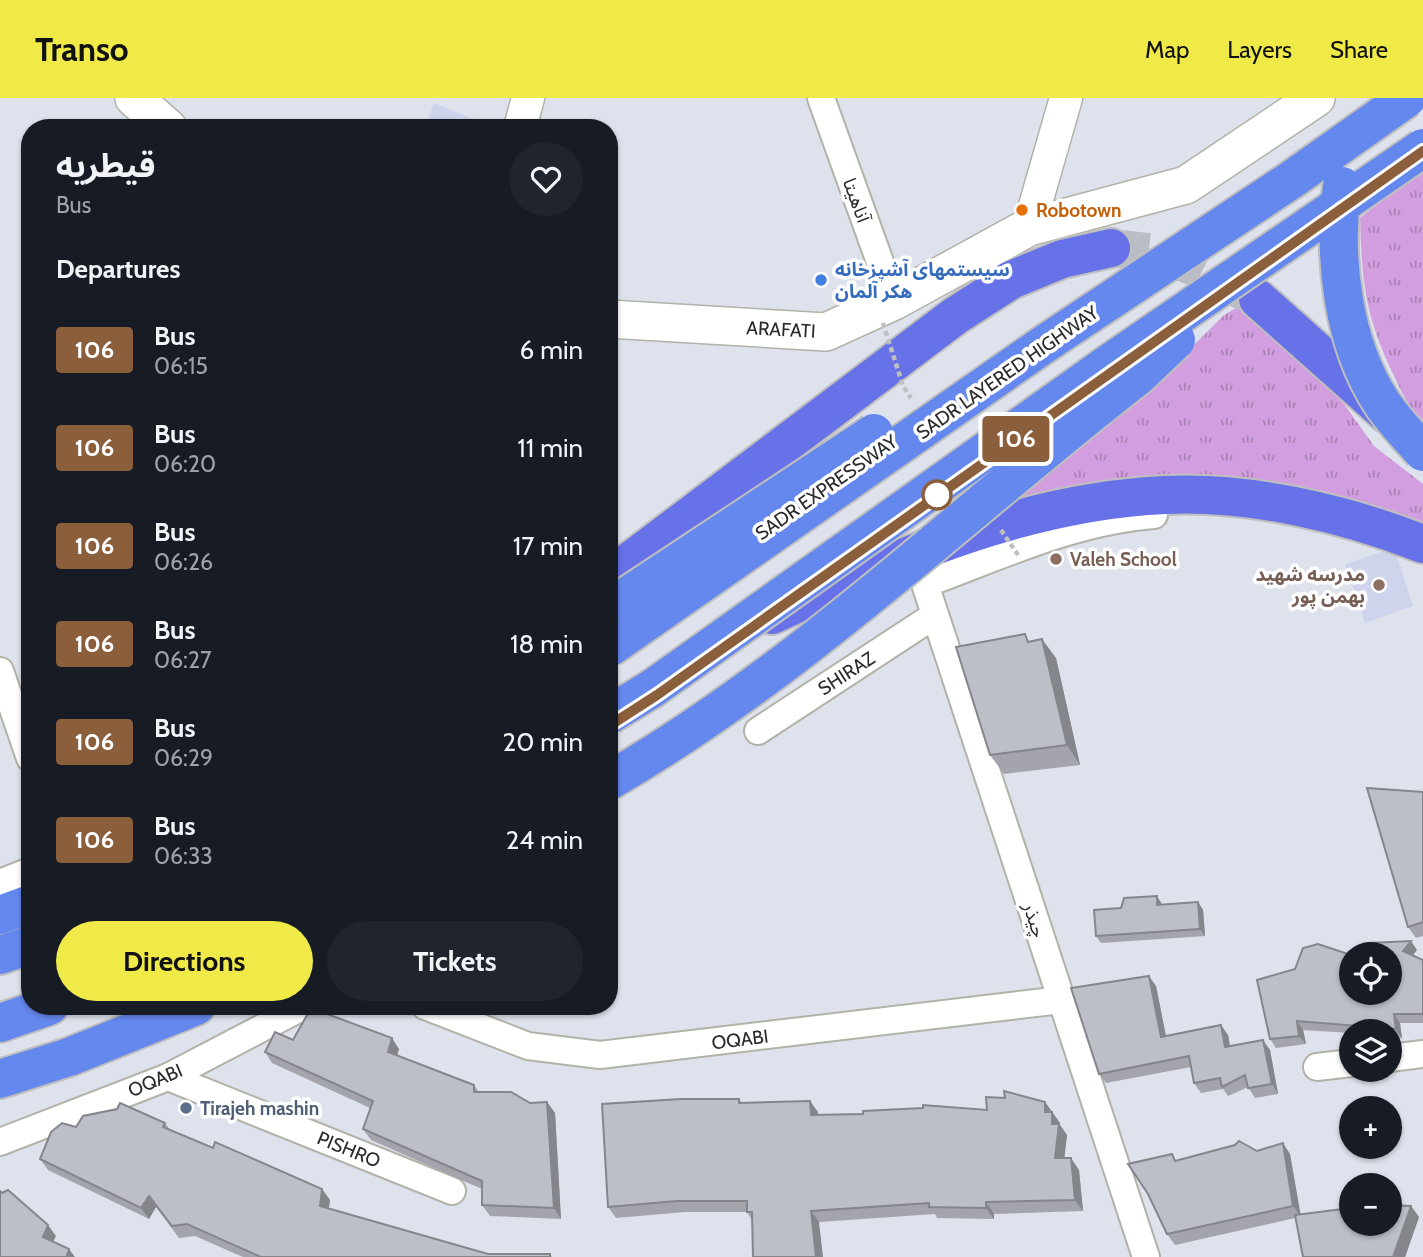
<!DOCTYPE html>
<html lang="en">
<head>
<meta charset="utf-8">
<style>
	:root { --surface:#171b24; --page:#20242c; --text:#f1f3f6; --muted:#9ea1a6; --accent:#efea48 }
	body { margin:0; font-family:Cabin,"Noto Sans Arabic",sans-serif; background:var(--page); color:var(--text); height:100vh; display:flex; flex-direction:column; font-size:26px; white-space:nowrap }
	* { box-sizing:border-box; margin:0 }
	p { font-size:23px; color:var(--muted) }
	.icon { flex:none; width:38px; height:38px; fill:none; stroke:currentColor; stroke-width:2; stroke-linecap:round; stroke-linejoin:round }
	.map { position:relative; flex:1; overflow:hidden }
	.side { position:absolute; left:21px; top:21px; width:597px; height:896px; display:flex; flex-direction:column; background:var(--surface); border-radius:28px; box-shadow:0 2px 5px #0004 }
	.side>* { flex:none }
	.badge { padding:0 14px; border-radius:5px; font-size:24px; line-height:46px }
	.buttons { position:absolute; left:1339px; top:844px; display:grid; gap:14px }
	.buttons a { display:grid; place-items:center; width:63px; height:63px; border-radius:50%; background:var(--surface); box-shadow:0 2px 5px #0004; font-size:35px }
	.map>.badge { position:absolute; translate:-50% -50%; box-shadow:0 0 0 4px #fff }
	h2 { padding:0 35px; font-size:26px; line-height:63px }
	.round { display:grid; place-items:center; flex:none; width:74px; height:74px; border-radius:37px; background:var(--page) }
	.summary { display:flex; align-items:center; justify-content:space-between; height:119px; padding:0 35px }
	h1 { font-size:33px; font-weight:700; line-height:52px }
	.action { display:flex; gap:14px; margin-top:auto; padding:14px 35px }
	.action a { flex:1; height:80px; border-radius:42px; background:var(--accent); color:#111; font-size:28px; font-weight:700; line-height:80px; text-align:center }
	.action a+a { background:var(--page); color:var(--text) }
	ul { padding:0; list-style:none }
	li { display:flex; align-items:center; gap:21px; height:98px; padding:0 35px }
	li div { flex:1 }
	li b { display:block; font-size:26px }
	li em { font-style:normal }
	li .badge { min-width:77px; font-weight:700; text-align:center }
	header { display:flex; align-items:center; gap:42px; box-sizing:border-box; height:98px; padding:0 35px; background:var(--accent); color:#111 }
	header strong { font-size:33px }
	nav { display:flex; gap:38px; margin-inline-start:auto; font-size:24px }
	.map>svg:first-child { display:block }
	.education { fill:#cfd4ec }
	.grass { fill:url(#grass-tufts) }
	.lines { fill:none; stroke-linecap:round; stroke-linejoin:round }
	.primary-tunnel { stroke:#babdc5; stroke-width:38; stroke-dasharray:38 19; stroke-linecap:butt }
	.minor-casing { stroke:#b3b2a7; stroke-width:30 }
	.tertiary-casing { stroke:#b3b2a7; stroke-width:35 }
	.secondary-casing { stroke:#b3b2a7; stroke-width:40 }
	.primary-casing { stroke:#bfbfbf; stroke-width:42 }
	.trunk-casing { stroke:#bfbfbf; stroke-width:42 }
	.minor { stroke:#fff; stroke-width:26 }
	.tertiary { stroke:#fff; stroke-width:32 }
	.secondary { stroke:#fff; stroke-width:37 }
	.primary { stroke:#6771e8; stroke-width:38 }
	.trunk { stroke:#6488ee; stroke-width:38 }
	.trunk-bridge-casing { stroke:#bfbfbf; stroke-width:42; stroke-linecap:butt }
	.path-bridge { stroke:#bfbfbf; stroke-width:4.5; stroke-dasharray:5 3.5; stroke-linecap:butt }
	.trunk-bridge { stroke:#6488ee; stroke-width:38 }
	.wall { fill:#a3a4ac }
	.shaded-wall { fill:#84868c }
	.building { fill:#bdbfc8; stroke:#84868c; stroke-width:2 }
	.line-casing { stroke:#fff; stroke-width:16 }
	.line { stroke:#8b5e3c; stroke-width:10 }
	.food-dot { fill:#e8710a; stroke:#fff; stroke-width:2.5 }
	.shop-dot { fill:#3f7fe0; stroke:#fff; stroke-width:2.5 }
	.stop-dot { fill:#fff; stroke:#8b5e3c; stroke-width:3.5 }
	.education-dot { fill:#8d6e63; stroke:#fff; stroke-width:2.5 }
	.service-dot { fill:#5c6f8a; stroke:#fff; stroke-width:2.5 }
	.labels { text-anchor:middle; stroke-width:7; stroke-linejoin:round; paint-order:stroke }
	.street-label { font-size:19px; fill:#2b2b2b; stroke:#fff }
	.food-label { font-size:19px; font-weight:bold; fill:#c56008; stroke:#fff; text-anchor:start }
	.shop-label { font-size:19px; font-weight:bold; fill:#366cbe; stroke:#fff; text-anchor:start }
	.education-label { font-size:19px; font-weight:bold; fill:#785e54; stroke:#fff; text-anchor:start }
	.service-label { font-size:19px; font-weight:bold; fill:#4e5e75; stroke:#fff; text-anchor:start }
</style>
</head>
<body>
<header>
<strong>Transo</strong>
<nav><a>Map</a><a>Layers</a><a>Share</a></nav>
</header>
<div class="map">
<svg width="1423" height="1159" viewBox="0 0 1423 1159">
	<defs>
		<pattern id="grass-tufts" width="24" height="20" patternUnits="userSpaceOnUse" patternTransform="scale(1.75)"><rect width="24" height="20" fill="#d39edf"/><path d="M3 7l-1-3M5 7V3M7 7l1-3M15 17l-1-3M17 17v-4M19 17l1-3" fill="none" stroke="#ab81b5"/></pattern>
	</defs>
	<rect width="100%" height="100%" fill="#dee2ec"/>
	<g class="education">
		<path d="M434 5 495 30H425Z"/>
		<path d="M1394 450 1413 508 1365 525 1345 466Z"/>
	</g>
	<g class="grass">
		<path d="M1423 71V322C1408 309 1402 295 1394 278 1365 217 1362 186 1360 120Z"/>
		<path d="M1242 206 1319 271 1374 348 1423 386V431L1384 417 999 411 1158 283 1223 218Z"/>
	</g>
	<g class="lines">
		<path class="primary-tunnel" d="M1111 150 1158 155 1197 170 1253 198"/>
		<g class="minor-casing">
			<g id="minor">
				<path d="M821 0 894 203"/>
				<path d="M0 573 30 660"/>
				<path d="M758 633 935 517"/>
				<path d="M0 785 30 773"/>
				<path d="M425 908 528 948 600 957 1061 902"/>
				<path d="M1390 960 1423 956"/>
				<path d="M1317 969 1351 965"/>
				<path d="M168 979 452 1093"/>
				<path d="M0 1044 168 979 304 908"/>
				<path d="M1146 1159 925 486C999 459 1074 423 1154 417"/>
			</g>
		</g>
		<g class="tertiary-casing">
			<g id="tertiary">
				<path d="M520 30 528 0"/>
				<path d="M1029 129 1066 0"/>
			</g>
		</g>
		<g class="secondary-casing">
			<g id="secondary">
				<path d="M134 0 168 30"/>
				<path d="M609 221 826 234 894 203 1029 129 1186 87 1316 0"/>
			</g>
		</g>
		<g class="primary-casing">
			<g id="primary">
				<path d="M1258 201 1386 315"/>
				<path d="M609 479 955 218 1011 182 1062 161 1111 150"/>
				<path d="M772 517C894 460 1027 403 1165 397 1250 393 1344 415 1423 446"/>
			</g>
		</g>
		<g class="trunk-casing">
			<g id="trunk">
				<path d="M0 817 30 806"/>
				<path d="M0 857 30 847"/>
				<path d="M0 925 49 908"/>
				<path d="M0 981 69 959 196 908"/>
			</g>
		</g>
		<use href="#minor" class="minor"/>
		<use href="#tertiary" class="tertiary"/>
		<use href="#secondary" class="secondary"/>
		<use href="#primary" class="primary"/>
		<use href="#trunk" class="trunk"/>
		<g class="trunk-bridge-casing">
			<g id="trunk-bridge">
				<path d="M1342 88C1333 159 1342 244 1382 305 1393 322 1409 338 1423 354"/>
				<path d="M609 510 874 335"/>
				<path d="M609 550 1046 245 1291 82 1407 0"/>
				<path d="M609 617 653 590 1111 264 1423 50"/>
				<path d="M609 683C802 571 963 414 1138 278L1176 242"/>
			</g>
		</g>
		<g class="path-bridge">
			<path d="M883 225 903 288 911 300"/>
			<path d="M1001 432 1018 457"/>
		</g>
		<use href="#trunk-bridge" class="trunk-bridge"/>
	</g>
	<g class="wall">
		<path d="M1031 543 1056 560 1080 667 1004 676 990 657Z"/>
		<path d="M1423 694V838L1416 840 1408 829Z"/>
		<path d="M1198 804 1203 812 1205 838 1101 845 1096 838 1121 810 1162 806V807Z"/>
		<path d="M1417 852 1413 857 1423 862V925H1400L1402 940 1390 939V933H1351V935L1303 932 1306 946 1276 950 1270 941 1257 882 1351 894 1390 856Z"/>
		<path d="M1156 888 1166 938 1228 937 1230 948 1270 952 1278 996 1255 1000 1248 989 1228 998 1223 991 1201 995 1194 985 1191 969 1106 985 1099 976Z"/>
		<path d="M293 942 399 951 397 957 474 987 479 994 530 1005 547 1004 555 1015 561 1121 490 1118 482 1107V1091L371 1042 363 1031 370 1010 272 965 265 954Z"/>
		<path d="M739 1001 742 1005 818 1014V1017L987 1012 1045 1004 1060 1025V1027L1067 1037 1064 1060 1079 1072 1083 1113 994 1116V1121L937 1120 935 1116 819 1124 752 1122 747 1114H685L616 1120 608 1109Z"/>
		<path d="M117 1011 165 1025 170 1032 213 1050 322 1091 330 1102 329 1110 488 1156H550L552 1159H243L195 1138 179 1140 156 1109 149 1121 48 1072 40 1061 76 1029Z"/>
		<path d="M1257 1053 1290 1056 1300 1116 1411 1108 1419 1119 1405 1159H1303L1295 1120 1175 1147 1167 1136 1177 1063Z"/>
	</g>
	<g class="shaded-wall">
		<path d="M1042 541 1056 560 1080 667 1067 647Z"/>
		<path d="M1157 798 1162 806V814L1157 807Z"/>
		<path d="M1198 804 1203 812 1205 838 1200 831Z"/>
		<path d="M1411 843 1417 852 1409 862 1403 853Z"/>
		<path d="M1149 878 1156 888 1168 949 1161 939Z"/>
		<path d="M1394 916 1400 925 1402 940 1396 931Z"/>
		<path d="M1297 923 1303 932 1306 946 1299 938Z"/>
		<path d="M1221 927 1228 937 1232 959 1225 949Z"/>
		<path d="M392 940 399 951 395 965 388 954Z"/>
		<path d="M1263 942 1270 952 1278 996 1272 986Z"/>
		<path d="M810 1003 818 1014V1028L811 1017Z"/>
		<path d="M547 1004 555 1015 561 1121 554 1110Z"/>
		<path d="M1045 1004 1060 1025V1027L1067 1037 1063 1072 1055 1060 1052 1026 1045 1014Z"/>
		<path d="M1283 1045 1290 1056 1301 1119 1293 1108Z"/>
		<path d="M1071 1060 1079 1072 1083 1113 1075 1102Z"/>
		<path d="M322 1091 330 1102 327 1119 320 1108Z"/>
		<path d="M149 1098 156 1109 149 1121 141 1110Z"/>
		<path d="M986 1104 994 1116V1121L986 1110Z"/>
		<path d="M1411 1108 1419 1119 1405 1159H1393Z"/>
		<path d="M811 1113 819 1124 823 1159H816Z"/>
		<path d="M48 1127 56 1138 50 1150 43 1139Z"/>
		<path d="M69 1151 75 1159H68L67 1157Z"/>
	</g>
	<g class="building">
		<path d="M1025 536 1028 544 1042 541 1067 647 990 657 956 549Z"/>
		<path d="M1367 690 1423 694V824L1408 829Z"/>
		<path d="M1157 798V807L1198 804 1200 831 1096 838 1094 812 1121 810 1124 800Z"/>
		<path d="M1411 843 1403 853 1423 862V916H1394L1396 931 1297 923 1299 938 1270 941 1257 882 1295 871 1303 850 1318 846 1351 857V894H1390V856H1369L1368 845Z"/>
		<path d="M1149 878 1161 939 1221 927 1225 949 1263 942 1272 986 1248 990 1245 977 1222 989 1220 980 1194 985 1189 958 1099 976 1071 890Z"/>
		<path d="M311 910 392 940 388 954 474 987V994H511L530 1005 547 1004 554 1110 482 1107V1083L363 1031 373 1003 265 954 275 934 293 942Z"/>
		<path d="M1004 993 1045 1004V1014H1052V1026H1059L1055 1060H1071L1075 1102 986 1104V1110L929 1109V1105L811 1113 816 1159H753L752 1114H747V1103H677L608 1109 602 1006 681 1001H739V1005L810 1003 811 1017 863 1016V1013L923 1010V1007L987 1012 986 999 1005 1000Z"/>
		<path d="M120 1005 165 1025 163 1029 213 1050 215 1044 322 1091 320 1108 488 1156H550V1159H261L187 1126 172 1128 149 1098 141 1110 40 1061 51 1034 62 1025 76 1029 83 1018 117 1011Z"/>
		<path d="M1239 1043 1257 1053 1283 1045 1293 1108 1167 1136 1148 1096 1128 1066 1172 1056 1175 1063 1235 1047Z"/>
		<path d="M8 1092 48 1127 43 1139 69 1151 67 1157 73 1159H0V1093L2 1095Z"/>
		<path d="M1390 1107 1411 1108 1393 1159H1303L1295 1117 1351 1110V1125H1390Z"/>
	</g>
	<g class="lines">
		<g class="line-casing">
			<path id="line" d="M609 628 657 597 1423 53"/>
		</g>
		<use href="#line" class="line"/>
	</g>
	<circle class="food-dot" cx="1022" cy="112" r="7"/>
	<circle class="shop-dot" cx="821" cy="182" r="7"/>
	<circle class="stop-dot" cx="937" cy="397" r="14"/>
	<g class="education-dot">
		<circle cx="1056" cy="461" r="7"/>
		<circle cx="1379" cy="487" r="7"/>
	</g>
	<circle class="service-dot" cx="186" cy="1010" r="7"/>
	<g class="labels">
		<g class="street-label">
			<text transform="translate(857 102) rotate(70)" y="7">آناهیتا</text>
			<text transform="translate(781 231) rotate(3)" y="7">ARAFATI</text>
			<text transform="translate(1007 274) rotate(-35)" y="7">SADR LAYERED HIGHWAY</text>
			<text transform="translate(826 389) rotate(-35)" y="7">SADR EXPRESSWAY</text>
			<text transform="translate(846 575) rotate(-33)" y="7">SHIRAZ</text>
			<text transform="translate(1035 822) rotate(72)" y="7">چیذر</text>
			<text transform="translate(740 941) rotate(-7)" y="7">OQABI</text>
			<text transform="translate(155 982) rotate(-23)" y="7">OQABI</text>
			<text transform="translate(349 1051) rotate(22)" y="7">PISHRO</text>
		</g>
		<g class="food-label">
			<text x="1036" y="119">Robotown</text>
		</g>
		<g class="shop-label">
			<text x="835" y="178">سیستمهای آشپزخانه<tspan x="835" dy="22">هکر آلمان</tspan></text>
		</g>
		<g class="education-label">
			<text x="1070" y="468">Valeh School</text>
			<text x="1365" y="483" text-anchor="end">مدرسه شهید<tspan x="1365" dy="22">بهمن پور</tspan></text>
		</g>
		<g class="service-label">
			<text x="200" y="1017">Tirajeh mashin</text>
		</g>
	</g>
</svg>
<div class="buttons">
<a><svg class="icon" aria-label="locate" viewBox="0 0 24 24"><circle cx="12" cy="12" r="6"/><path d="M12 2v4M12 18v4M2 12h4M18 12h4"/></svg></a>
<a><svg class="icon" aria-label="layers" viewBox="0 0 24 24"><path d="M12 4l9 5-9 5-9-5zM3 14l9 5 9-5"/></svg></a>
<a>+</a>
<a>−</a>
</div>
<b class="badge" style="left:1016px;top:341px;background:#8b5e3c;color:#fff">106</b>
<section class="side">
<div class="summary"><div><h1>قیطریه</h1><p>Bus</p></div><a class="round"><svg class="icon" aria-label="heart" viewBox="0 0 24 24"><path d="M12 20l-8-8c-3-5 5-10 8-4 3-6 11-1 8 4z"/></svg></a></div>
<h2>Departures</h2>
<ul>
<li><span class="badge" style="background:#8b5e3c;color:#fff">106</span><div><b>Bus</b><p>06:15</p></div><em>6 min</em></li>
<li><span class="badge" style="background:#8b5e3c;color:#fff">106</span><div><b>Bus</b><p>06:20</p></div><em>11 min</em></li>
<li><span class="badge" style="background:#8b5e3c;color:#fff">106</span><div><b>Bus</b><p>06:26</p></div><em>17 min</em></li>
<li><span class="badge" style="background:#8b5e3c;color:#fff">106</span><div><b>Bus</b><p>06:27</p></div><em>18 min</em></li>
<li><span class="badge" style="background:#8b5e3c;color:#fff">106</span><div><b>Bus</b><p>06:29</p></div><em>20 min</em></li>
<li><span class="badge" style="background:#8b5e3c;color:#fff">106</span><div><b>Bus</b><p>06:33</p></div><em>24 min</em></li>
</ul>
<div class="action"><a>Directions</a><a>Tickets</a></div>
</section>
</div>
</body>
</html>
